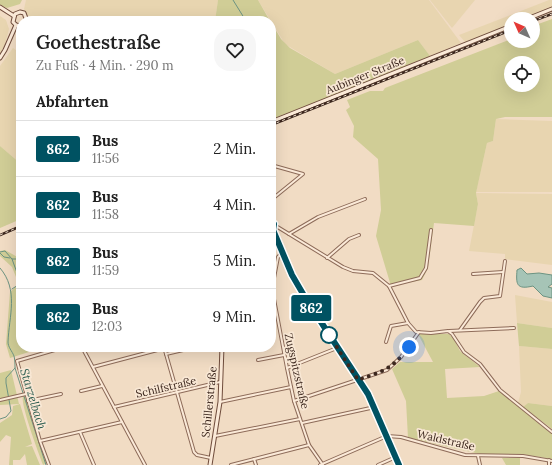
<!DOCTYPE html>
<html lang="de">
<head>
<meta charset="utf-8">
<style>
	:root { --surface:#fff; --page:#f6f6f6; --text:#222; --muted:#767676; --line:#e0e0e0 }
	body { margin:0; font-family:Lora,serif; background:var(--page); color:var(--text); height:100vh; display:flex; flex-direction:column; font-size:15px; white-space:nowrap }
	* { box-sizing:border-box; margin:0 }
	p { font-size:13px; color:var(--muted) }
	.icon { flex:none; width:22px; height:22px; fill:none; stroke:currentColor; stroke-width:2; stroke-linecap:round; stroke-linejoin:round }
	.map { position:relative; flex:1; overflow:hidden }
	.sheet { position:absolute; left:16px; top:16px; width:260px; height:336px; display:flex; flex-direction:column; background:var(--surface); border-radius:16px; box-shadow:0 4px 16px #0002 }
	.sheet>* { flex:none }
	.badge { padding:0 8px; border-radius:3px; font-size:14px; line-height:26px }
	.needle { width:26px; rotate:315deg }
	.controls { position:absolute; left:504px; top:12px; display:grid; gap:8px }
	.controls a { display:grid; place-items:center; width:36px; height:36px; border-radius:50%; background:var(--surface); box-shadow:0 4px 16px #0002; font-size:20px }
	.you { position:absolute; width:20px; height:20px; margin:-10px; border:3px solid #fff; border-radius:50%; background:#1a73e8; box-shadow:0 0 0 6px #1a73e833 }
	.map>.badge { position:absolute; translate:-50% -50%; box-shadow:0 0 0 2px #fff }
	h2 { padding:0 20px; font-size:15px; line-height:36px }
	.round { display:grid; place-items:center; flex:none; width:42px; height:42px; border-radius:16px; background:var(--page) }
	.summary { display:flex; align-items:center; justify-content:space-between; height:68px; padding:0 20px }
	h1 { font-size:19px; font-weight:600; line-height:30px }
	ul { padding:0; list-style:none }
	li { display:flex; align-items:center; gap:12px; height:56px; padding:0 20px; border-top:1px solid var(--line) }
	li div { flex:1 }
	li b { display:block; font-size:15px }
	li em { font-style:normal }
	li .badge { min-width:44px; font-weight:700; text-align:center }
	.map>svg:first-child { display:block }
	.farmland { fill:#e8d5b0 }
	.green { fill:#d0cd96; fill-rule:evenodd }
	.water { fill:#a6c4b6; stroke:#6c9382 }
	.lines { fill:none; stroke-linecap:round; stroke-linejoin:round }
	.stream { stroke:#6c9382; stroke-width:1 }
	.street-casing { stroke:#8d6b59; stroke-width:4 }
	.secondary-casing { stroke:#6f4c3c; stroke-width:5 }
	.street { stroke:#fbead8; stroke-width:2 }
	.secondary { stroke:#fbead8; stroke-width:3 }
	.rail-casing { stroke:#3c271e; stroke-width:2.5 }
	.rail { stroke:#f8e7d4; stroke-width:1; stroke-dasharray:3; stroke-linecap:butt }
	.line-casing { stroke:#fff; stroke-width:9 }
	.line { stroke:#005262; stroke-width:6 }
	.walk { stroke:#3c271e; stroke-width:4; stroke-dasharray:0 7.2 }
	.stop-dot { fill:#fff; stroke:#005262; stroke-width:2 }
	.labels { text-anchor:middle; stroke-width:3.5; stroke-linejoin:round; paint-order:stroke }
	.street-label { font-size:11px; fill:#3c271e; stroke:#f8e7d4 }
	.water-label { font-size:12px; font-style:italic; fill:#2c5d51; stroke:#f8e7d4 }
</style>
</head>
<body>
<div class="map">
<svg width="552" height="465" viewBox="0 0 552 465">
	<rect width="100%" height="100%" fill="#f1dcc4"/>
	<g class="farmland">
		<path d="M26 0H218L215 21H31L24 9Z"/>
		<path d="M258 0H429L461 43 430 56 418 40 335 74 285 44Z"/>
		<path d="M430 0H475L452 28Z"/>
		<path d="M549 0H552V7L523 19H511V24L465 42 459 35Z"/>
		<path d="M0 16 6 20 9 29 4 48 0 54Z"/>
		<path d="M13 48 21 54V164L0 146V66Z"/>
		<path d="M496 119 552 121V192H476L487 143 493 141Z"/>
		<path d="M476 193 552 194V265L505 259V254L469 251 478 204Z"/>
		<path d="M515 295 552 302V328L517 323Z"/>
		<path d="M519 346 552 349V406L528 403 523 407 518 403 521 392Z"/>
	</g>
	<g class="green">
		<path d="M0 0H22L20 4 7 8 0 5Z"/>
		<path d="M218 0H258L270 21H215Z"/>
		<path d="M552 19V117H505L496 119 493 141 487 143 476 193 478 204 474 226 434 223 428 268 422 280 391 286 376 236 381 210 378 159 353 137 354 126 346 110 350 107 347 100 370 91H383L385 88 511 39V41H533V26ZM511 63H533V85H511Z"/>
		<path d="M271 22 281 39 290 48 335 74 418 40 430 56 271 120Z"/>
		<path d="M0 146 21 164V219L0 228Z"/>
		<path d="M5 250 21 259 20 282H18L12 267 0 256V251Z"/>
		<path d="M21 282V347H29V352L10 358 6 344 10 292Z"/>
		<path d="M517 323 552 328V349L519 346Z"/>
		<path d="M420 334H449L454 339 460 351 480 367 445 369 447 398 484 396 499 391 552 434V459L521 454H480L408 438 406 401 392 369 400 362H433L419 336Z"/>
		<path d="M11 370 19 404 0 405V373Z"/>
		<path d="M23 396 26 397 47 463 43 465C39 454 20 404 23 396Z"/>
		<path d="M528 403 552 406V429L523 407Z"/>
		<path d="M20 404 32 444 25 447 32 446 40 465H27L25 454 20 460H13V465H9L11 437 6 435 0 442V423L12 415 13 406Z"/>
		<path d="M502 458H520V465H506Z"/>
	</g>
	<path class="water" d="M521 268 527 274 539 273 552 275V284L548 287 552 288V298L543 296 533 286C516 290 516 284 517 270Z"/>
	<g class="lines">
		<g class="stream">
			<path d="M233 0 246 21"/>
			<path d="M271 60 275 67"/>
			<path d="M0 252 5 251 12 259H18L21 263"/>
			<path d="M0 253 4 257 10 258"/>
			<path d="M12 259 20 281"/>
			<path d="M0 268C19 290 9 316 8 342 8 347 12 351 14 356 15 360 15 364 15 368L46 465"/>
			<path d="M12 289 18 285 21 276"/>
			<path d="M0 419 6 417 11 411 6 383V378L15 368"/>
		</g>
		<g class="street-casing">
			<g id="street">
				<path d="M271 165 303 174 271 200"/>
				<path d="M271 223 343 267 353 271 373 273 389 286 408 323 416 332 431 333 448 331 452 334 464 352 480 364 500 390 552 432"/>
				<path d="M274 225 273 230 303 294 368 395 399 465"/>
				<path d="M289 234 318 217 365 199"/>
				<path d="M282 253 278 257 274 278V299L287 368 294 401 309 445 323 465"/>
				<path d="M327 258 349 239 359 235"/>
				<path d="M473 274 503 272"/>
				<path d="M389 286 420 278 426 268 431 230"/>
				<path d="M271 314 276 313"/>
				<path d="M460 330 480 302 484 298 500 296 505 261"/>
				<path d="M449 331 514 328"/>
				<path d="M386 342 391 326 408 323"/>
				<path d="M82 347 145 465"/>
				<path d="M164 347 194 452 197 455 211 458"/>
				<path d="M166 354 196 347"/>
				<path d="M258 360 284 355"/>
				<path d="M93 367 165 348"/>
				<path d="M287 368 337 348"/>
				<path d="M81 391 102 386"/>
				<path d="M0 400 26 394"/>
				<path d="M28 401 61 394"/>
				<path d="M294 401 387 370 401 357 419 332"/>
				<path d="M220 402 291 387"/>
				<path d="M114 407 220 382"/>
				<path d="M302 423 375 407"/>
				<path d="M80 432 94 465"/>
				<path d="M215 436 300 419"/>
				<path d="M40 441 122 422"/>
				<path d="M478 456 480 465"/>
				<path d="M254 459 256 465"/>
				<path d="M549 460V465"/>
				<path d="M49 465 40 441 17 361 65 347"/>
				<path d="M231 465 309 445"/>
				<path d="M320 465 387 436 401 437 465 455 523 456 552 461"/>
				<path d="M378 465 396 457"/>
			</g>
		</g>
		<g class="secondary-casing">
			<g id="secondary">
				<path d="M0 7 14 16"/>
				<path d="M527 19 552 9"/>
				<path d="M21 26 16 25 13 22 15 14 20 12 24 13 27 21"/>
				<path d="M0 58 5 50 16 25"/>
				<path d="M271 122 511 26"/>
				<path d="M210 465 220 402 222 347"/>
			</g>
		</g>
		<use href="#street" class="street"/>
		<use href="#secondary" class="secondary"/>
		<g class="rail-casing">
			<g id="rail">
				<path d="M533 21 552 14"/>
				<path d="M271 125 511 30"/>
				<path d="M0 235 21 226"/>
			</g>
		</g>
		<use href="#rail" class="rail"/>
	</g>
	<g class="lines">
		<g class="line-casing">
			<path id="line" d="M271 222 274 224 273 230 292 275 306 299 368 394 399 465"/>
		</g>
		<use href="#line" class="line"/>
		<path class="walk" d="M329 335 358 380C384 371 392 369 409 347"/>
	</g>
	<circle class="stop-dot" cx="329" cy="335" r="8"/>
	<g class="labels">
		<g class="street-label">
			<text transform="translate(365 75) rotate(-22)" y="4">Aubinger Straße</text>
			<text transform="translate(297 371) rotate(77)" y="4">Zugspitzstraße</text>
			<text transform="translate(166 387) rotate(-13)" y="4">Schilfstraße</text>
			<text transform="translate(209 402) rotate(-84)" y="4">Schillerstraße</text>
			<text transform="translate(446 440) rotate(13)" y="4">Waldstraße</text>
		</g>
		<g class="water-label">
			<text transform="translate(33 399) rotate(73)" y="4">Starzelbach</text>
		</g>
	</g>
</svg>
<div class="controls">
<a><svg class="needle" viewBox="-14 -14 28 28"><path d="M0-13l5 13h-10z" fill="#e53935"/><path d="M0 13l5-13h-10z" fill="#767676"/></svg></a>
<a><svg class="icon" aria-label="locate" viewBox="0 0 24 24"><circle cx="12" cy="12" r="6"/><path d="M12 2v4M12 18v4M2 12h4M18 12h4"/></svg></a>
</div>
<div class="you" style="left:409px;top:347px"></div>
<b class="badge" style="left:311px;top:308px;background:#005262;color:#fff">862</b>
<section class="sheet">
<div class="summary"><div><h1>Goethestraße</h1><p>Zu Fuß · 4 Min. · 290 m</p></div><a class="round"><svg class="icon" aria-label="heart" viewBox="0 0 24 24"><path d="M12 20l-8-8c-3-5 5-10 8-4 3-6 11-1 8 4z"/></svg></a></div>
<h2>Abfahrten</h2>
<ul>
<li><span class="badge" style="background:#005262;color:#fff">862</span><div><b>Bus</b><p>11:56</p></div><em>2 Min.</em></li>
<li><span class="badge" style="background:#005262;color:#fff">862</span><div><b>Bus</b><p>11:58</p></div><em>4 Min.</em></li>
<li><span class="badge" style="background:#005262;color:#fff">862</span><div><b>Bus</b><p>11:59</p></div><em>5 Min.</em></li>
<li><span class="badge" style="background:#005262;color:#fff">862</span><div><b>Bus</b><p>12:03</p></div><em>9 Min.</em></li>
</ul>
</section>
</div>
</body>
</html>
